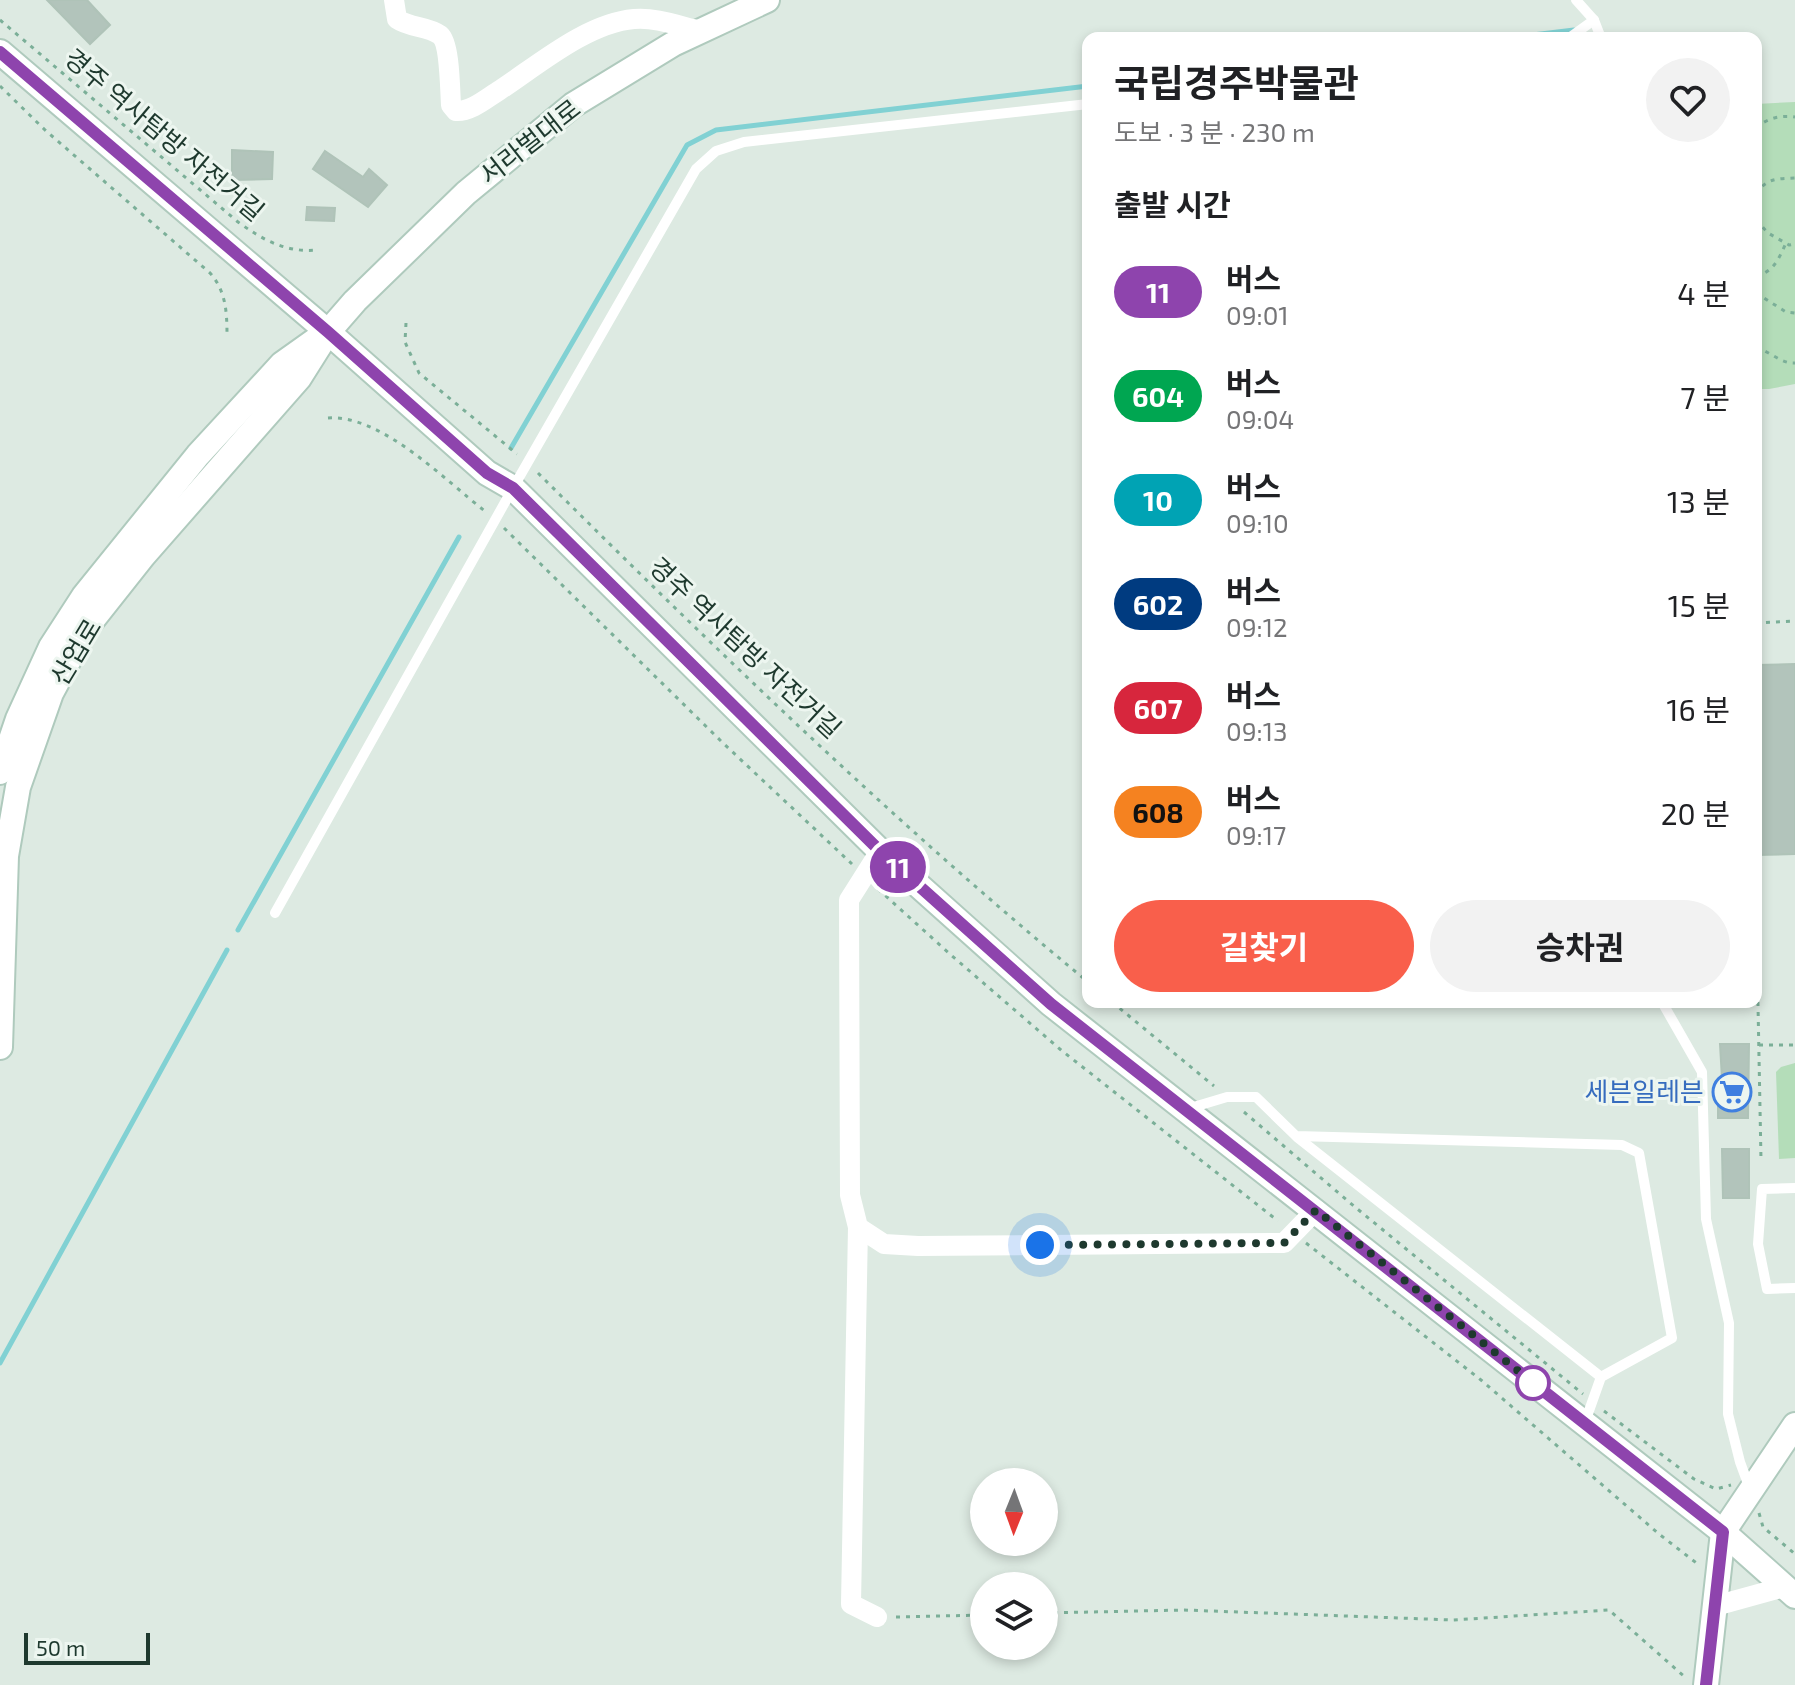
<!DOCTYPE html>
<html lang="ko">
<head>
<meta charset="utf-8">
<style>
	:root { --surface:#fff; --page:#f2f2f2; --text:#202124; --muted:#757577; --accent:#f95f4b }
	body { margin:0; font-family:"Exo 2","Noto Sans KR",sans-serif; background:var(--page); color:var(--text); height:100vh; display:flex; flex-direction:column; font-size:30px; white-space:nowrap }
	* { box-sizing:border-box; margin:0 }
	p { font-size:26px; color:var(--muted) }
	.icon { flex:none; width:44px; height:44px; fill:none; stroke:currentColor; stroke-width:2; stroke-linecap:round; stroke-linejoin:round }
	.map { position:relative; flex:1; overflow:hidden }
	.details { position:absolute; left:1082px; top:32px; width:680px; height:976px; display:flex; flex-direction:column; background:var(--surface); border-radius:16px; box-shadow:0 4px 12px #0003 }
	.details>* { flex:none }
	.badge { padding:0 16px; border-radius:26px; font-size:28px; line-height:52px }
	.needle { width:52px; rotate:181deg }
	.buttons { position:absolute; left:970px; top:1468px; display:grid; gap:16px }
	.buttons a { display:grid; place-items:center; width:88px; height:88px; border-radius:50%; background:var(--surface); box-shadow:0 4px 12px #0003; font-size:40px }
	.scale { position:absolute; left:24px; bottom:20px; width:126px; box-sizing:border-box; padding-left:8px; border:4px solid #1e392e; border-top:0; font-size:22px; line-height:28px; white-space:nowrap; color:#1e392e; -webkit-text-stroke:6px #edf6f0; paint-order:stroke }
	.you { position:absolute; width:40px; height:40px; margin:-20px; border:6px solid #fff; border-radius:50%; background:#1a73e8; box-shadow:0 0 0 12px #1a73e833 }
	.map>.badge { position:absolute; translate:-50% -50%; box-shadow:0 0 0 4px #fff }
	h2 { padding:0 32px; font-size:30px; line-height:72px }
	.round { display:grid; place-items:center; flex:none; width:84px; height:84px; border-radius:42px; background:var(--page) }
	.headline { display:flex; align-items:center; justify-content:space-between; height:136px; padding:0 32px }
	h1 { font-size:38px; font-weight:700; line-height:60px }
	.primary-button { display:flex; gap:16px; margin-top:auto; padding:16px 32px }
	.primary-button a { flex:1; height:92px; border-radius:48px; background:var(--accent); color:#fff; font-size:32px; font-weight:700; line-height:92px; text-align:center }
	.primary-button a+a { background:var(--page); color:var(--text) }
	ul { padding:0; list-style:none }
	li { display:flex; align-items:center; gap:24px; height:104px; padding:0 32px }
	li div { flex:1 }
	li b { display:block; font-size:30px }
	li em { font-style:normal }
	li .badge { min-width:88px; font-weight:700; text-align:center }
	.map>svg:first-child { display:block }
	.green { fill:#b4ddb9 }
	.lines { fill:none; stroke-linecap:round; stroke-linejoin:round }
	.stream { stroke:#81d1d3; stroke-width:5 }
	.building { fill:#b2c4bb; stroke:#afc3b8; stroke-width:2 }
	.secondary-casing { stroke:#afcabd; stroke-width:28 }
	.path { stroke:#7baf98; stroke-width:3; stroke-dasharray:4 6; stroke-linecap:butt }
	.lane { stroke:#fff; stroke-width:10 }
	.street { stroke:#fff; stroke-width:20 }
	.secondary { stroke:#fff; stroke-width:24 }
	.line-casing { stroke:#fff; stroke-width:18 }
	.line { stroke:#8e44ad; stroke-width:12 }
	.walk { stroke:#1e392e; stroke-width:8; stroke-dasharray:0 14.4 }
	.stop-dot { fill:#fff; stroke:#8e44ad; stroke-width:4 }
	.labels { text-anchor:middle; stroke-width:6; stroke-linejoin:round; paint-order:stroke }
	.street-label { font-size:26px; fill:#1e392e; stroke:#edf6f0 }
	.shop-label { font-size:26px; fill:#366cbe; stroke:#edf6f0; text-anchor:end }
</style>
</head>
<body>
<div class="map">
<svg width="1795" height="1685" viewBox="0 0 1795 1685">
	<rect width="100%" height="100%" fill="#ddeae2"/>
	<g class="green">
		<path d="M1795 102V384L1769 389H1756V104Z"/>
		<path d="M1795 1063V1158L1779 1159 1776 1072 1781 1067Z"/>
	</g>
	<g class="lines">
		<g class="stream">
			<path d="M1508 38 1574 30"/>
			<path d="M511 448 687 145 716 130 1088 86"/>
			<path d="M238 930 459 537"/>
			<path d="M0 1363 227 950"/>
		</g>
	</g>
	<g class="building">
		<path d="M47 0H87L110 25 90 44Z"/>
		<path d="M232 150 273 152 272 179 232 180Z"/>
		<path d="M325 151 363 177 369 169 387 185 368 207 313 169Z"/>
		<path d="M307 207 335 208 334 221 306 220Z"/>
		<path d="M1795 664V854L1756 855V665Z"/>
		<path d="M1720 1044H1749L1748 1118H1718V1079H1722Z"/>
		<path d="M1722 1149H1749V1198H1723Z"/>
	</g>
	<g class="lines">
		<g class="secondary-casing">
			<g id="secondary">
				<path d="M0 52 328 332 487 473 513 488 880 851 1051 1004 1723 1532 1795 1596"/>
				<path d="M0 772 18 719 51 647 84 596 198 455 282 364 320 337"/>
				<path d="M0 1047 6 856 18 787 51 693 86 628 143 556 299 378 328 332 355 301 466 193 573 105 673 44 767 0"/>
				<path d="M1706 1685 1723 1532 1795 1425"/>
			</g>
		</g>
		<g class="path">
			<path d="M0 20 238 222C263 240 286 253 318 250"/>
			<path d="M0 86 45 130 210 273C226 291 227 312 227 336"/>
			<path d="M1756 128C1767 118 1781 115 1795 117"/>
			<path d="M1756 194C1767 178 1776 179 1795 178"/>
			<path d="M1756 220 1768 233 1789 245 1795 244"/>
			<path d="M1756 276C1774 272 1779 258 1786 243"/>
			<path d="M1756 293 1786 312 1795 313"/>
			<path d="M406 323 405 342 419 373 517 454"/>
			<path d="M1756 348C1770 351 1781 364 1795 363"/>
			<path d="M328 418C381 414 446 481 486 512"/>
			<path d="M538 473C715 649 895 823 1088 982"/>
			<path d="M504 528 723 743 852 864"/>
			<path d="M1756 623 1795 621"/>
			<path d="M878 889 951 955 1061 1050 1278 1221"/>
			<path d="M1756 902 1761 1160"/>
			<path d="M1112 1002 1214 1086"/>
			<path d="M1759 1045H1795"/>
			<path d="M1244 1112 1355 1207 1583 1394"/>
			<path d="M1306 1243 1481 1380 1659 1534 1699 1565"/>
			<path d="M1604 1411 1694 1479 1716 1489 1731 1485"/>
			<path d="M1759 1513 1763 1527 1795 1554"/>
			<path d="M1044 1613 1184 1610 1453 1620 1609 1610 1686 1678"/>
			<path d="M896 1617 984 1615"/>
		</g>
		<g class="lane">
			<path d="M1576 0 1594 20 1601 38"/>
			<path d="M1569 38 1594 20"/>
			<path d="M275 913 513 488 696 169 716 151 744 142 1088 104"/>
			<path d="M1662 1002 1702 1072 1706 1219 1729 1323 1728 1414 1740 1462 1747 1481 1754 1485"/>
			<path d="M1187 1109 1227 1097H1256L1296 1136 1622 1145 1639 1153 1672 1338 1601 1377 1585 1422"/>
			<path d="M1297 1137 1601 1377"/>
			<path d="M1795 1188 1762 1189 1758 1244 1767 1289 1795 1288"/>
		</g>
		<g class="street">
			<path d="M394 0 397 19C410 28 428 26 440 35 450 43 450 91 451 105L456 111C471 112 487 98 500 90 538 65 587 23 634 19 656 17 679 26 701 31"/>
			<path d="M880 851 849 900 850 1195 858 1227 884 1244 918 1246 1284 1243 1316 1210"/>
			<path d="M858 1227 851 1604 877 1617"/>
			<path d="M1715 1606 1784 1587"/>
		</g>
		<use href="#secondary" class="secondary"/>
	</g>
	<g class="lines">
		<g class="line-casing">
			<path id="line" d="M0 52 328 332 487 473 513 488 880 851 1051 1004 1723 1532 1706 1685"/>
		</g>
		<use href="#line" class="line"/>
		<path class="walk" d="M1040 1245 1284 1243 1316 1210 1536 1385 1533 1383"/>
	</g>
	<defs>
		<g id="supermarket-ring" transform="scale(2)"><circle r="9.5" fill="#edf6f0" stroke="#3f7fe0" stroke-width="1.5"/><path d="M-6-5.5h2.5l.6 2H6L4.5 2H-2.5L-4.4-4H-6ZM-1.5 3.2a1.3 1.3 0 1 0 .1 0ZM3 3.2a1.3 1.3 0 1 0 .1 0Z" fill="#3f7fe0"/></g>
	</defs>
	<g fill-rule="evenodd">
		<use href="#supermarket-ring" x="1732" y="1092"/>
	</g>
	<circle class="stop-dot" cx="1533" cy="1383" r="16"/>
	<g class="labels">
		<g class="street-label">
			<text transform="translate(164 135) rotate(40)" y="9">경주 역사탐방 자전거길</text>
			<text transform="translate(530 142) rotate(-38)" y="9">서라벌대로</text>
			<text transform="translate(745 648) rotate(43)" y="9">경주 역사탐방 자전거길</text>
			<text transform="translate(76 652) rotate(-59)" y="9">산업로</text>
		</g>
		<g class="shop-label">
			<text x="1704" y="1101">세븐일레븐</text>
		</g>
	</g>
</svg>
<div class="buttons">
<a><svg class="needle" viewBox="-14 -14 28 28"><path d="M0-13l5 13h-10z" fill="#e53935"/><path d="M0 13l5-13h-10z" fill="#757577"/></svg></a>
<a><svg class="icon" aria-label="layers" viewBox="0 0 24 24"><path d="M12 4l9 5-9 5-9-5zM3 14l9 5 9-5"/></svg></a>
</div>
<div class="scale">50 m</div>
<div class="you" style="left:1040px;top:1245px"></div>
<b class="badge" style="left:898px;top:867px;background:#8e44ad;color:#fff">11</b>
<section class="details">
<div class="headline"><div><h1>국립경주박물관</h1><p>도보 · 3 분 · 230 m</p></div><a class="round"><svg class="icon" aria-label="heart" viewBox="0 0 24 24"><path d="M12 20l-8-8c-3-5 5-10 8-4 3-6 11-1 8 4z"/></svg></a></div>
<h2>출발 시간</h2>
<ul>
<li><span class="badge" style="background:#8e44ad;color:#fff">11</span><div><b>버스</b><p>09:01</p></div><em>4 분</em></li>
<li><span class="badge" style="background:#00a651;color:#fff">604</span><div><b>버스</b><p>09:04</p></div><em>7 분</em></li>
<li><span class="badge" style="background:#00a3b4;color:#fff">10</span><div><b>버스</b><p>09:10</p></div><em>13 분</em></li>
<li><span class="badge" style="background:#003b80;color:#fff">602</span><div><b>버스</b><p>09:12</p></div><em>15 분</em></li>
<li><span class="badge" style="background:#d7263d;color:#fff">607</span><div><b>버스</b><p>09:13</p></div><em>16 분</em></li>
<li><span class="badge" style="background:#f58220;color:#111">608</span><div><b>버스</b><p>09:17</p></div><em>20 분</em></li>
</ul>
<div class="primary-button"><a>길찾기</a><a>승차권</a></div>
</section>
</div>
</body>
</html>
